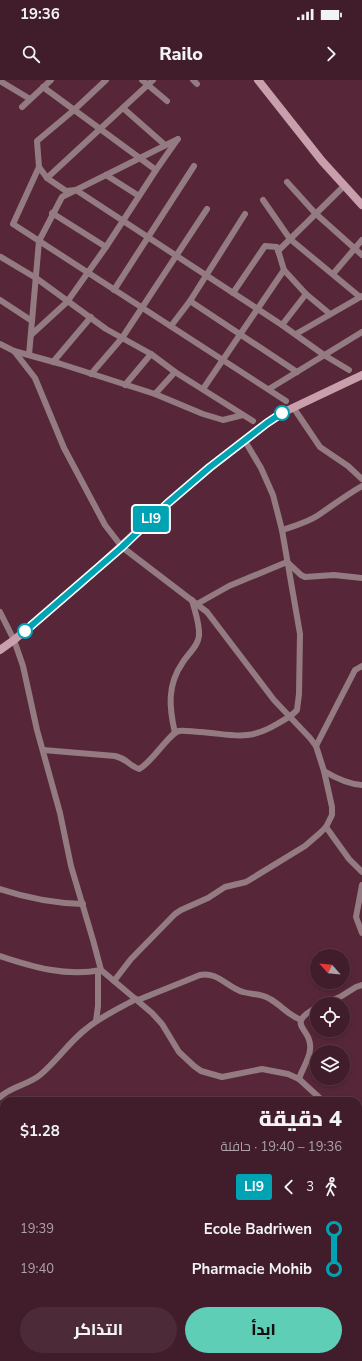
<!DOCTYPE html>
<html lang="ar">
<head>
<meta charset="utf-8">
<style>
	:root { --surface:#411d2b; --page:#4c2a37; --text:#f1f3f6; --muted:#aea2a9; --line:#5a3b47; --accent:#5eceb7 }
	body { margin:0; font-family:"Nunito Sans",Cairo,sans-serif; background:var(--page); color:var(--text); direction:rtl; height:100vh; display:flex; flex-direction:column; font-size:15px; white-space:nowrap }
	* { box-sizing:border-box; margin:0 }
	p { font-size:13px; color:var(--muted) }
	.icon { flex:none; width:22px; height:22px; fill:none; stroke:currentColor; stroke-width:2; stroke-linecap:round; stroke-linejoin:round }
	.map { position:relative; flex:1; overflow:hidden; direction:ltr }
	.panel { position:absolute; left:0px; top:1017px; width:362px; height:264px; display:flex; flex-direction:column; background:var(--surface); border-radius:12px 12px 0 0; box-shadow:0 2px 6px #0003,0 0 0 1px var(--line); direction:rtl }
	.panel>* { flex:none }
	.badge { padding:0 8px; border-radius:3px; font-size:14px; line-height:26px }
	.needle { width:26px; rotate:297deg }
	.tools { position:absolute; left:310px; top:869px; display:grid; gap:8px }
	.tools a { display:grid; place-items:center; width:40px; height:40px; border-radius:50%; background:var(--surface); box-shadow:0 2px 6px #0003,0 0 0 1px var(--line); font-size:20px }
	.map>.badge { position:absolute; translate:-50% -50%; box-shadow:0 0 0 2px #fff }
	.legs { display:flex; align-items:center; gap:6px; height:44px; padding:0 20px; font-size:13px }
	.legs p { margin-inline-start:auto }
	.summary { display:flex; align-items:center; justify-content:space-between; height:68px; padding:0 20px }
	h1 { font-size:22px; font-weight:800; line-height:30px }
	.cta { display:flex; gap:8px; margin-top:auto; padding:8px 20px }
	.cta a { flex:1; height:46px; border-radius:24px; background:var(--accent); color:#111; font-size:16px; font-weight:800; line-height:46px; text-align:center }
	.cta a+a { background:var(--page); color:var(--text) }
	ul { padding:0 20px; list-style:none }
	li { display:flex; align-items:center; gap:14px; height:40px; font-size:15px }
	li i { display:grid; place-items:center; width:6px; height:100%; margin:0 5px; background:currentColor }
	li i::after { content:''; width:10px; height:10px; margin:-5px; border:3px solid; border-radius:50%; background:var(--surface) }
	li p { margin-inline-start:auto }
	li:first-child i { background:linear-gradient(#0000 50%,currentColor 0) }
	li:last-child i { background:linear-gradient(currentColor 50%,#0000 0) }
	.status { display:flex; justify-content:space-between; align-items:center; height:28px; padding:0 20px; background:var(--surface); direction:ltr }
	.status svg { height:11px; fill:currentColor }
	header { display:flex; justify-content:space-between; align-items:center; height:52px; padding:0 20px; background:var(--surface); font-size:18px; font-weight:800 }
	.map>svg:first-child { display:block }
	.lines { fill:none; stroke-linecap:round; stroke-linejoin:round }
	.street { stroke:#947b82; stroke-width:6 }
	.secondary { stroke:#c89fab; stroke-width:8 }
	.line-1-casing { stroke:#fff; stroke-width:9 }
	.line-1 { stroke:#00a3b4; stroke-width:6 }
	.stop-1-dot { fill:#fff; stroke:#00a3b4; stroke-width:2 }
</style>
</head>
<body>
<div class="status"><b>19:36</b><svg viewBox="0 0 49 12"><path d="M0 12V9h3v3zM5 12V6h3v6zM10 12V3h3v9zM15 12V0h3v12zM26 1h20v11H26zM47 4h2v5h-2z"/></svg></div>
<header><svg class="icon" aria-label="forward" viewBox="0 0 24 24"><path d="M9 5l7 7-7 7"/></svg>Railo<svg class="icon" aria-label="search" viewBox="0 0 24 24"><circle cx="10" cy="10" r="6"/><path d="M15 15l6 6"/></svg></header>
<div class="map">
<svg width="362" height="1281" viewBox="0 0 362 1281">
	<rect width="100%" height="100%" fill="#572739"/>
	<g class="lines">
		<g class="street">
			<path d="M106 0 74 30 37 61 39 87 13 144 286 321"/>
			<path d="M142 0 167 21"/>
			<path d="M193 0 197 4"/>
			<path d="M0 1 30 19"/>
			<path d="M43 7 156 90"/>
			<path d="M22 27 51 0"/>
			<path d="M123 28 165 65"/>
			<path d="M39 87 47 98 66 111 76 110 282 245 324 275 349 290"/>
			<path d="M106 95 139 116"/>
			<path d="M47 98 153 0"/>
			<path d="M287 102 315 133 362 175"/>
			<path d="M263 120 290 159 360 217"/>
			<path d="M52 133 106 167"/>
			<path d="M278 171 344 106"/>
			<path d="M1 177 36 198 106 249 151 274 175 292 253 341"/>
			<path d="M333 194 362 160"/>
			<path d="M114 210 194 86"/>
			<path d="M233 213 265 166 277 167 284 190 306 214 330 234"/>
			<path d="M0 220 32 241"/>
			<path d="M190 221 297 292"/>
			<path d="M282 245 306 214"/>
			<path d="M171 246 190 221 245 134"/>
			<path d="M296 254 362 216"/>
			<path d="M31 255 67 222 106 167 156 90 177 60"/>
			<path d="M0 264 14 271 35 298 64 368 105 445 122 467 207 532 274 620 310 658 316 666 324 691 332 727V735L326 747 320 753 305 766 246 802 225 807 208 818 181 830 175 834 131 879 114 901"/>
			<path d="M14 271 61 284 155 314 203 334 223 340 243 335"/>
			<path d="M29 275 39 161 62 117 178 59"/>
			<path d="M53 282 91 237"/>
			<path d="M91 294 122 258 207 129"/>
			<path d="M125 305 151 274"/>
			<path d="M203 309 284 190"/>
			<path d="M269 309 362 252"/>
			<path d="M155 314 175 292"/>
			<path d="M293 327 320 367 348 386 362 399"/>
			<path d="M282 450C294 446 306 443 317 436 332 426 346 415 362 406"/>
			<path d="M197 524 229 506 287 482 301 495 305 497 334 495 362 498"/>
			<path d="M0 532 14 560 23 586 37 650 60 733 71 786 93 860 101 890 152 933 162 944 179 972 194 986 201 991 222 997 262 989 288 994 299 999C302 989 309 980 310 970 313 947 283 946 317 927"/>
			<path d="M175 653C169 627 167 605 183 582 188 574 198 566 199 556 200 544 195 532 192 520"/>
			<path d="M316 666 355 590 362 586"/>
			<path d="M43 670 115 676C128 679 129 686 139 689 152 683 168 654 179 651 185 650 193 652 200 652 232 654 247 662 277 644 284 640 292 636 297 630L299 614 300 554 282 450 273 415 261 388 245 361"/>
			<path d="M324 691C337 699 348 704 362 705"/>
			<path d="M326 747 349 779 362 792"/>
			<path d="M362 805 356 837 362 853"/>
			<path d="M0 809C27 818 54 823 83 824"/>
			<path d="M0 876C33 887 66 897 101 890"/>
			<path d="M138 920 200 895C217 891 228 908 243 912 253 915 260 913 270 919 281 925 288 935 301 940"/>
			<path d="M323 924 340 917 356 907 362 905"/>
			<path d="M96 941 98 926V891"/>
			<path d="M299 999 323 1021"/>
			<path d="M0 1017C12 1006 28 1005 40 995 57 981 69 962 86 949 100 937 120 928 136 919"/>
			<path d="M358 1040 362 1042"/>
			<path d="M358 1133 362 1134"/>
			<path d="M0 1233 4 1231"/>
			<path d="M137 1281 143 1277"/>
		</g>
		<g class="secondary">
			<path d="M258 0 322 81 362 125"/>
			<path d="M0 570 14 560 79 505 168 423 211 387 267 343 282 333 362 295"/>
		</g>
	</g>
	<g class="lines">
		<g class="line-1-casing">
			<path id="line-1" d="M25 551 122 467 168 423 210 387 267 343 282 333"/>
		</g>
		<use href="#line-1" class="line-1"/>
	</g>
	<g class="stop-1-dot">
		<circle cx="282" cy="333" r="7"/>
		<circle cx="25" cy="551" r="7"/>
	</g>
</svg>
<div class="tools">
<a><svg class="needle" viewBox="-14 -14 28 28"><path d="M0-13l5 13h-10z" fill="#e53935"/><path d="M0 13l5-13h-10z" fill="#aea2a9"/></svg></a>
<a><svg class="icon" aria-label="locate" viewBox="0 0 24 24"><circle cx="12" cy="12" r="6"/><path d="M12 2v4M12 18v4M2 12h4M18 12h4"/></svg></a>
<a><svg class="icon" aria-label="layers" viewBox="0 0 24 24"><path d="M12 4l9 5-9 5-9-5zM3 14l9 5 9-5"/></svg></a>
</div>
<b class="badge" style="left:151px;top:439px;background:#00a3b4;color:#fff">LI9</b>
<section class="panel">
<div class="summary"><div><h1>4 دقيقة</h1><p>19:36 – 19:40 · حافلة</p></div><b>$1.28</b></div>
<div class="legs"><svg class="icon" aria-label="walk" viewBox="0 0 24 24"><circle cx="13" cy="4" r="2"/><path d="M13 8l-2 6 4 7M11 14l-3 7M7 12l3-4h3l4 4"/></svg>3<svg class="icon" aria-label="back" viewBox="0 0 24 24"><path d="M15 5l-7 7 7 7"/></svg><b class="badge" style="background:#00a3b4;color:#fff">LI9</b></div>
<ul>
<li><i style="color:#00a3b4"></i><b>Ecole Badriwen</b><p>19:39</p></li>
<li><i style="color:#00a3b4"></i><b>Pharmacie Mohib</b><p>19:40</p></li>
</ul>
<div class="cta"><a>ابدأ</a><a>التذاكر</a></div>
</section>
</div>
</body>
</html>
